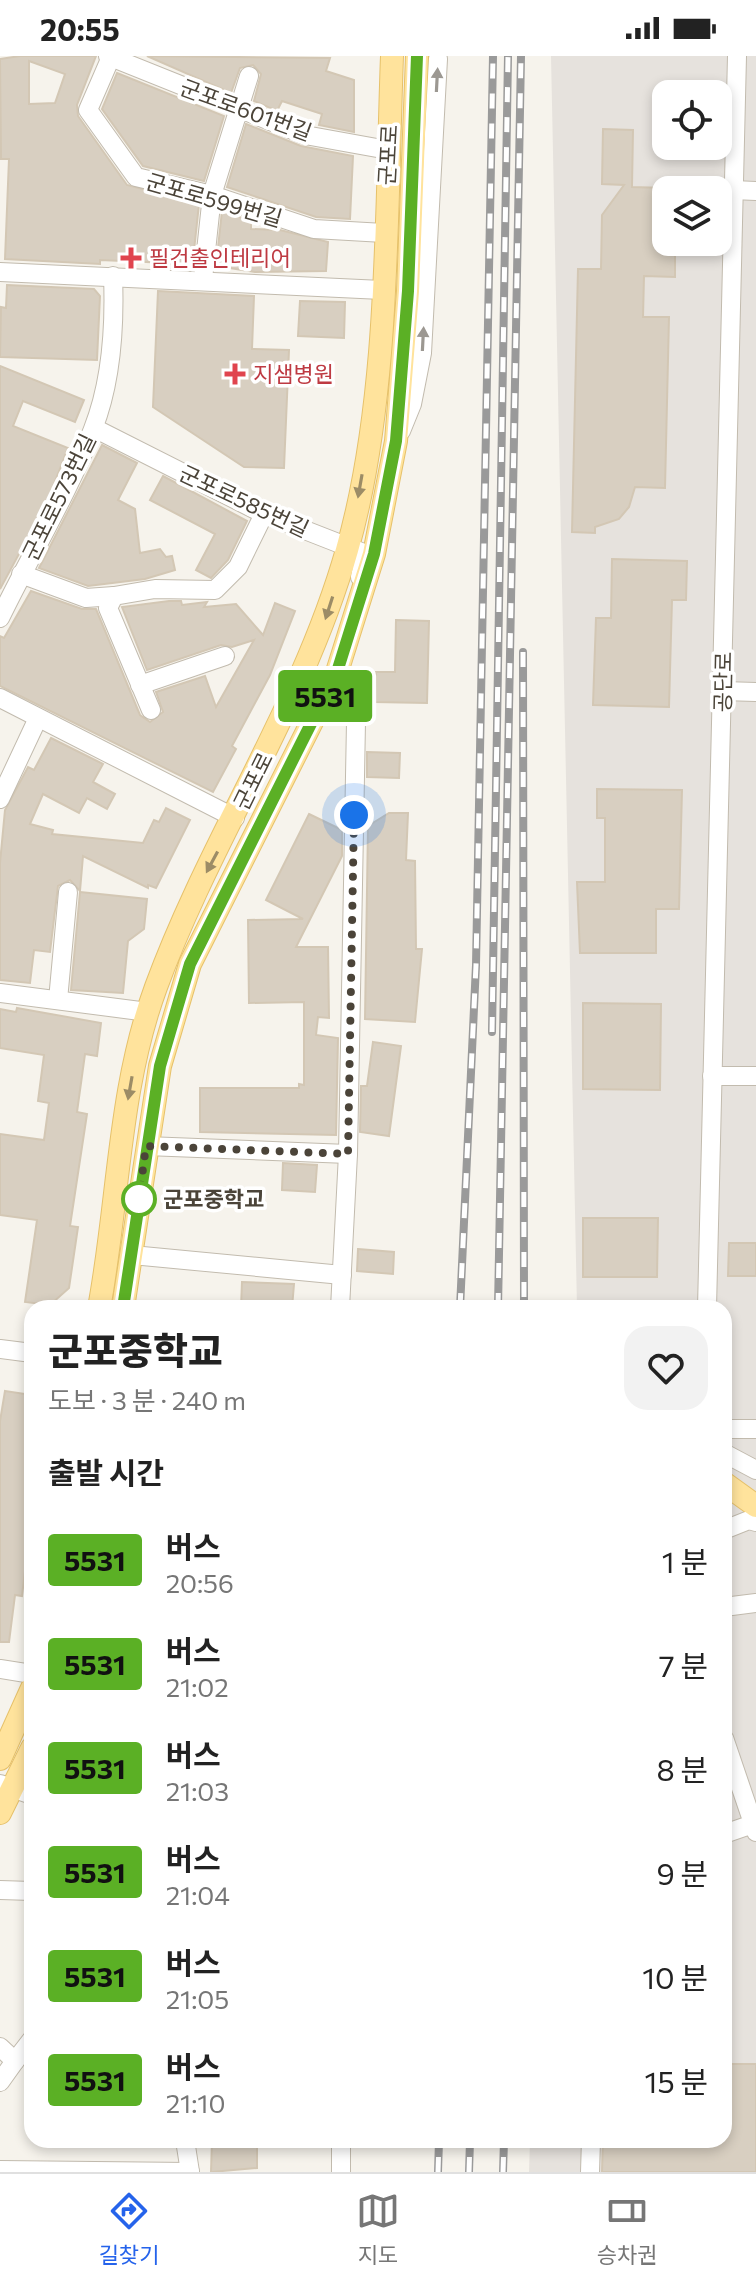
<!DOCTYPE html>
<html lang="ko">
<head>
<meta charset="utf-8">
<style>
	:root { --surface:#fff; --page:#f2f2f2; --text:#222; --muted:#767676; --line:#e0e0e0; --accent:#2563eb }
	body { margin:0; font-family:Commissioner,"Noto Sans KR",sans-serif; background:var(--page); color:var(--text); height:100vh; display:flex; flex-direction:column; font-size:30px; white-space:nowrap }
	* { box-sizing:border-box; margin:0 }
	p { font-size:26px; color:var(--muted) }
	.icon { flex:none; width:44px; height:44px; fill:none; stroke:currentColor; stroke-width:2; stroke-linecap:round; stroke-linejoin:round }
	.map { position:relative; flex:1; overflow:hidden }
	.panel { position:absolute; left:24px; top:1244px; width:708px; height:848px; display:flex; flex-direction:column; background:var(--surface); border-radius:24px; box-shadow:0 4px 12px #0003 }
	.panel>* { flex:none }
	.badge { padding:0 16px; border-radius:6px; font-size:28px; line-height:52px }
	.fabs { position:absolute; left:652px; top:24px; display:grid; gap:16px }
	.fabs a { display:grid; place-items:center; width:80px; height:80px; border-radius:16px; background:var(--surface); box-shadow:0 4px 12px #0003; font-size:40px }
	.you { position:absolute; width:40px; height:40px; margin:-20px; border:6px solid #fff; border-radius:50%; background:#1a73e8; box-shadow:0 0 0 12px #1a73e833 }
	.map>.badge { position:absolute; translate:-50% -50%; box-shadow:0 0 0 4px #fff }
	h2 { padding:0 24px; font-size:30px; line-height:72px }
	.round { display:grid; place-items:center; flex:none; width:84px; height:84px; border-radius:24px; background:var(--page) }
	.head { display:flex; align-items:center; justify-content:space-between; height:136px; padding:0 24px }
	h1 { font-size:38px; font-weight:800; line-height:60px }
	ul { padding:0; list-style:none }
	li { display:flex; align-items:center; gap:24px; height:104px; padding:0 24px }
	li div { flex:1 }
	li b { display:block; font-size:30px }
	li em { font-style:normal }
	li .badge { min-width:88px; font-weight:700; text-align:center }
	.status { display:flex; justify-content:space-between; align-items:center; height:56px; padding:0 40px; background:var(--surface); direction:ltr }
	.status svg { height:22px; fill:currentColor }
	.menu { display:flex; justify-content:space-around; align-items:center; height:112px; border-top:2px solid var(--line); background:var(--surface); font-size:22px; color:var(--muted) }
	.menu a { display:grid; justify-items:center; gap:4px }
	.menu .on { color:var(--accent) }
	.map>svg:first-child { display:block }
	.industrial { fill:#e6e2dd; fill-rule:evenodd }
	.building { fill:#d8cfc1; stroke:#d3c7b4; stroke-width:2; fill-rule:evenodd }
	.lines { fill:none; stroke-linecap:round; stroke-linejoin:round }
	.minor-casing { stroke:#c2bbae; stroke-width:20 }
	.major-casing { stroke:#e6c16a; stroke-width:24 }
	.minor { stroke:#fff; stroke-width:18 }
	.major { stroke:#ffe39c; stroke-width:22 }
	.rail-casing { stroke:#9a9a9a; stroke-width:8 }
	.rail { stroke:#fff; stroke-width:5; stroke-dasharray:15; stroke-linecap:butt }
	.oneway { fill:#9c9892 }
	.oneway2 { fill:#9c8c66 }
	.line-casing { stroke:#fff; stroke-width:18 }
	.line { stroke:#5bb025; stroke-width:12 }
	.walk { stroke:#4b4439; stroke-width:8; stroke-dasharray:0 14.4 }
	.health-dot { fill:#e0444e; stroke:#fff; stroke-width:3 }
	.stop-dot { fill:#fff; stroke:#5bb025; stroke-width:4 }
	.labels { text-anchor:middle; stroke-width:7; stroke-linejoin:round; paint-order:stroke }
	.street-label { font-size:22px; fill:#4b4439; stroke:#fff }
	.health-label { font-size:22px; fill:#be3a42; stroke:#fff; text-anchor:start }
	.stop-label { font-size:22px; font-weight:bold; fill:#4b4439; stroke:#fff; text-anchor:start }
</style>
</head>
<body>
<div class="status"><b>20:55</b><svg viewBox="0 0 49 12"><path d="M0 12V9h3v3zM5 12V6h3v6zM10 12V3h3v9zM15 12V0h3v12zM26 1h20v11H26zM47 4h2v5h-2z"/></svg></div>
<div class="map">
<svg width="756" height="2116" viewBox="0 0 756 2116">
	<rect width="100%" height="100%" fill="#f6f3ec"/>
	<path class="industrial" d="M551 0H756V2116H529L530 2084H724V1252H577ZM666 38H718V90H666ZM666 134H718V186H666Z"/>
	<g class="building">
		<path d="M20 0H96L77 49 78 60 127 129 199 148 192 213 169 212V207L100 204V208L5 203 9 103H1L0 3ZM29 5 65 18 55 47 29 48Z"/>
		<path d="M147 0 330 2 326 15 354 24V76L319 69 322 58 282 45 277 55 254 45 261 18 253 9 240 12 231 37Z"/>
		<path d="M117 17 224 60 204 125 143 110 102 53Z"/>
		<path d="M246 68 301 90 353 100 350 163 316 161 227 131Z"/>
		<path d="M603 73 633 74 632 131 666 132V186H675V221L644 220 643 261H669L665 432 635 431 629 451 619 463 595 471V477L572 476 578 213H601L602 159 624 129 602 128Z"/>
		<path d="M222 155 251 165V173L280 174 328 186 326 215 255 216 216 210Z"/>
		<path d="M7 229 94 233 100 240 97 304 0 301 1 251 6 252Z"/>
		<path d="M158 235 254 240 252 293 289 294 284 412 244 411 153 351Z"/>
		<path d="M300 245 345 246 344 282 298 280Z"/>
		<path d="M0 310 84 344 75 366 23 345 13 370 68 392 47 446 0 533Z"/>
		<path d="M102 389 137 407 118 444 135 453 140 497 160 493 166 501 172 500 175 514 145 523 88 530 39 512Z"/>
		<path d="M163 420 247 465 228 504 211 522 196 514 215 478 150 444Z"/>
		<path d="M612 503 687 505 686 544H672L669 651 593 649 596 562H611Z"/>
		<path d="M31 535 82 553H96L140 659 150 666 163 656 156 636 205 620 216 651 254 584 232 591 221 589 147 614 122 551 169 545H181L182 549 207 546 204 551 236 548 263 579 275 547 295 555 270 619 232 690 236 693 213 736 0 630V580L4 582Z"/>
		<path d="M396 564 429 565 427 647 375 646 376 616H395Z"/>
		<path d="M51 682 103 708 93 726 115 738 107 753 87 742 79 757 43 738 30 768 53 774 52 778 143 787 154 764 159 766 166 752 190 764 156 832 148 829V832L83 800 80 835 70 824 58 830 50 896 34 894 30 927 0 924V807L5 754 28 711 34 714Z"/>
		<path d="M367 696 400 697 399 722 367 721Z"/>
		<path d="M597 733 682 734 679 853H656V897H580L577 826H605V762H597Z"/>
		<path d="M389 757H408L406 804 415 805 416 893H422L415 966 365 963 368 770Z"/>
		<path d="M309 758 342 774V800L296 891H328L329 962 318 961 316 979 338 982 336 1079 200 1076V1032H299V1028L304 1029V946L249 947 248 864 303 863 266 844Z"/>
		<path d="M80 836 147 843 144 873 128 885 123 937 71 934Z"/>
		<path d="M583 947 661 948 660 1034 583 1033Z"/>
		<path d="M17 952 101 967 97 1000 85 998 77 1056 87 1058 70 1170 78 1171 69 1232 50 1249 25 1246 37 1164 0 1159V1078L44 1084 49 1047 38 1045 44 999 0 992V953L16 956Z"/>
		<path d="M373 986 401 990 389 1080 360 1076 361 1030H367Z"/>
		<path d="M283 1107 317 1109 315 1136 282 1134Z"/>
		<path d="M583 1162H658L657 1221H583Z"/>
		<path d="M729 1187H756V1220H728Z"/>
		<path d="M358 1193 394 1196 393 1218 357 1215Z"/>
		<path d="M242 1226 294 1228 292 1252H241Z"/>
		<path d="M5 1335 32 1339V1457L22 1540 15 1539 9 1586H0V1365Z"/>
		<path d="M724 2008H756V2116H602L603 2084H724Z"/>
		<path d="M212 2084H257V2112L211 2116Z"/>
	</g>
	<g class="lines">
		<g class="minor-casing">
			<g id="minor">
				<path d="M108 0 305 79 388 94"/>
				<path d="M111 1 88 54 136 121 212 139 314 173 384 177"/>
				<path d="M733 134 756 135"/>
				<path d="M0 216 382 234"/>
				<path d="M203 223 212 139 249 20"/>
				<path d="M94 372 264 458 361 496 364 501 360 521"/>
				<path d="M401 375 412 348 422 297 438 3"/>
				<path d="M21 518 86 542 114 540"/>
				<path d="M0 562C30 500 69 436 93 373 112 325 115 271 113 220"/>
				<path d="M337 616 356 666 348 1098 340 1252"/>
				<path d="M140 629 225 600"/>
				<path d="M723 635 756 636"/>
				<path d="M0 642 235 762"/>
				<path d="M151 654 108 552 114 540 155 533 215 534 238 511 264 458"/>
				<path d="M0 743 38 662"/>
				<path d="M0 937 148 956"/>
				<path d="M58 944 68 836"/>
				<path d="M712 1020H756"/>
				<path d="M146 1090 348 1098"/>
				<path d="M132 1199 342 1219"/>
				<path d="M707 1252 737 0"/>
				<path d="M0 1293 32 1297"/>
				<path d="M724 1373H756"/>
				<path d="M724 1397 756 1414"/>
				<path d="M724 1474 749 1464 756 1466"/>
				<path d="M724 1551 756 1547"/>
				<path d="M0 1613 32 1618"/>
				<path d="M724 1682 756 1776"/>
				<path d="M0 1728 32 1739"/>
				<path d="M724 1778 753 1768"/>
				<path d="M0 1834 32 1835"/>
				<path d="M0 1991 15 2005 32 1983"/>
				<path d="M0 2026 15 2005"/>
				<path d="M185 2084 190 2116"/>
				<path d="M0 2114 190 2116"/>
				<path d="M341 2116V2084"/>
				<path d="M590 2116 591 2084"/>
			</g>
		</g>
		<g class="major-casing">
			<g id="major">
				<path d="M99 1252C119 1145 118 1034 156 931 211 781 303 649 347 494 390 344 386 156 392 0"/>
				<path d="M123 1252 160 1010 190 908 337 616 374 498 396 385 408 235 417 0"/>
				<path d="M724 1427 756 1450"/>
				<path d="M0 1703 32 1632"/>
				<path d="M0 1757 32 1692"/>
			</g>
		</g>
		<use href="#minor" class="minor"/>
		<use href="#major" class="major"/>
		<g class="rail-casing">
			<g id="rail">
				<path d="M523 596 524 1252"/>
				<path d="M492 976 508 0"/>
				<path d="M460 1252 476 909 493 0"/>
				<path d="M498 1252 521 0"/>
				<path d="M438 2116 439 2084"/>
				<path d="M469 2116 470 2084"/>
				<path d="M503 2116 504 2084"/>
			</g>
		</g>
		<use href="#rail" class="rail"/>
	</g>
	<defs><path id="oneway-solid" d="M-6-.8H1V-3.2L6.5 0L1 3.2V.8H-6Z" transform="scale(2)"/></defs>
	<g class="oneway">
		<use href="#oneway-solid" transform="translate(437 24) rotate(-87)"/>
		<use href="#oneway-solid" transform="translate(423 283) rotate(-87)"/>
	</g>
	<g class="oneway2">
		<use href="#oneway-solid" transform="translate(360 430) rotate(100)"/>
		<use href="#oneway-solid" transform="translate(329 552) rotate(108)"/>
		<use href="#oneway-solid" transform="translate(212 806) rotate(118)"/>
		<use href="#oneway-solid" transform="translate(130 1032) rotate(100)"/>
	</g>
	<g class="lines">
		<g class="line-casing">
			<path id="line" d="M123 1252 160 1010 190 908 337 616 374 498 396 385 408 235 417 0"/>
		</g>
		<use href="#line" class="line"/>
		<path class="walk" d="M139 1143 146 1090 348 1098 354 759"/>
	</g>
	<g class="health-dot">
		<path d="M127 190h8v8h8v8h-8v8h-8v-8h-8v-8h8z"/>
		<path d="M231 306h8v8h8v8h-8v8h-8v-8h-8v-8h8z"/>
	</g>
	<circle class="stop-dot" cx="139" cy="1143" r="16"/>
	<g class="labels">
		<g class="street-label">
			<text transform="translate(246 54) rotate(20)" y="8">군포로601번길</text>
			<text transform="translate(388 99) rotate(-87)" y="8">군포로</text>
			<text transform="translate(214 144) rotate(16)" y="8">군포로599번길</text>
			<text transform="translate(59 441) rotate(-64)" y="8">군포로573번길</text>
			<text transform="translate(244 445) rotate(25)" y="8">군포로585번길</text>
			<text transform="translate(723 626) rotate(-89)" y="8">공단로</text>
			<text transform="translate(253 725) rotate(-64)" y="8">군포로</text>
		</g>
		<g class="health-label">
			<text x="149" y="210">필건출인테리어</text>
			<text x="253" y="326">지샘병원</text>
		</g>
		<g class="stop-label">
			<text x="163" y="1151">군포중학교</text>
		</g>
	</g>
</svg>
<div class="fabs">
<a><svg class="icon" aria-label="locate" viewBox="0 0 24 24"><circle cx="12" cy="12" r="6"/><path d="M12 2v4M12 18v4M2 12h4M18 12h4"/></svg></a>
<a><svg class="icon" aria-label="layers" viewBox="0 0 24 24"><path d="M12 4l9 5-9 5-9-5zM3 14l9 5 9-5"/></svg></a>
</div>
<div class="you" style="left:354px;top:759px"></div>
<b class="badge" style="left:325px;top:640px;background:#5bb025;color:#111">5531</b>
<section class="panel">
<div class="head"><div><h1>군포중학교</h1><p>도보 · 3 분 · 240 m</p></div><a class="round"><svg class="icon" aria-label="heart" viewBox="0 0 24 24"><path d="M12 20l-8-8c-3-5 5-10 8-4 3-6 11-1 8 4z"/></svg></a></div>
<h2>출발 시간</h2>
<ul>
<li><span class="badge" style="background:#5bb025;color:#111">5531</span><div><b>버스</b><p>20:56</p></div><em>1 분</em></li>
<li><span class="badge" style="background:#5bb025;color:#111">5531</span><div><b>버스</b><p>21:02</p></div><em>7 분</em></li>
<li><span class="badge" style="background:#5bb025;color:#111">5531</span><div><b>버스</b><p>21:03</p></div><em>8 분</em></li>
<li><span class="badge" style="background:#5bb025;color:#111">5531</span><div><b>버스</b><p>21:04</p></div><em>9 분</em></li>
<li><span class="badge" style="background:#5bb025;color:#111">5531</span><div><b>버스</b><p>21:05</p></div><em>10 분</em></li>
<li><span class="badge" style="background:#5bb025;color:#111">5531</span><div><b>버스</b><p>21:10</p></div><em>15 분</em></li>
</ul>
</section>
</div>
<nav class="menu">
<a class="on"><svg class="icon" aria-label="directions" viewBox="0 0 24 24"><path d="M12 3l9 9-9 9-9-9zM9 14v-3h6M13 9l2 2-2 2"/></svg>길찾기</a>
<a><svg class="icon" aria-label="map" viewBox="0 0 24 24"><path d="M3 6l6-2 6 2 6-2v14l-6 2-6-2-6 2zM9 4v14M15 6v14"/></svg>지도</a>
<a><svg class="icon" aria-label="tickets" viewBox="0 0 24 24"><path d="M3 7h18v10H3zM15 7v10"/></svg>승차권</a>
</nav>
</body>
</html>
